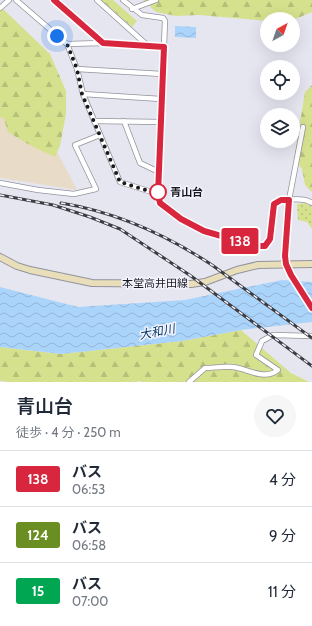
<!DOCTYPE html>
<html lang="ja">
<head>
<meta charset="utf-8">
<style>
	:root { --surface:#fff; --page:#f6f6f7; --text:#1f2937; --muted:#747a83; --line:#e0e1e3 }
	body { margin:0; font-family:Cabin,"Noto Sans JP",sans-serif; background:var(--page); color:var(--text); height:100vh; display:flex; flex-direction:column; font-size:15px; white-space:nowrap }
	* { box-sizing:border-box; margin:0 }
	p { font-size:13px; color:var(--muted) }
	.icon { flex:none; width:22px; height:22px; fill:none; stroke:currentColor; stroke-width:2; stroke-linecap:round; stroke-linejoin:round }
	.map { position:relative; height:382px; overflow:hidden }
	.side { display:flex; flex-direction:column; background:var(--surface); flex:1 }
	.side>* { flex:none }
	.badge { padding:0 8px; border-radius:3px; font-size:14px; line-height:26px }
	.needle { width:26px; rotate:40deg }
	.controls { position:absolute; left:260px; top:12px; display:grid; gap:8px }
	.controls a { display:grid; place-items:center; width:40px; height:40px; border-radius:50%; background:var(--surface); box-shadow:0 4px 16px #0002; font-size:20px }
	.you { position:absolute; width:20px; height:20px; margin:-10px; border:3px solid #fff; border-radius:50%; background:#1a73e8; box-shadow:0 0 0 6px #1a73e833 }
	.map>.badge { position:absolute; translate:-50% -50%; box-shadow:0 0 0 2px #fff }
	.round { display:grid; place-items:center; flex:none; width:42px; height:42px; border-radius:21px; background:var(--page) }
	.overview { display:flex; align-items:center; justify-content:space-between; height:68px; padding:0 16px }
	h1 { font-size:19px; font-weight:600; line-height:30px }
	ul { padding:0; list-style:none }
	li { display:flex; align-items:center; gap:12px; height:56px; padding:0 16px; border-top:1px solid var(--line) }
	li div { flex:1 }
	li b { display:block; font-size:15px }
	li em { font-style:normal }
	li .badge { min-width:44px; font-weight:700; text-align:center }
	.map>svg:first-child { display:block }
	.education { fill:#e8dcc8 }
	.grass { fill:url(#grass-dots) }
	.forest { fill:url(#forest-firs) }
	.park { fill:url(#park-crowns) }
	.water { fill:url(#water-waves) }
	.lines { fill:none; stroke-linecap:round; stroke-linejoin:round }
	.street-casing { stroke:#93939d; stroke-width:6 }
	.secondary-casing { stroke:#93939d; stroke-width:8 }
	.street { stroke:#fff; stroke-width:4.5 }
	.secondary { stroke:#e8dfba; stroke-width:6 }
	.rail-casing { stroke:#3c3c41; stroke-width:3 }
	.rail { stroke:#f3f3ff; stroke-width:1.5; stroke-dasharray:4.5; stroke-linecap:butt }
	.line-casing { stroke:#fff; stroke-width:9 }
	.line { stroke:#d7263d; stroke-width:6 }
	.walk { stroke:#1a1a1e; stroke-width:4; stroke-dasharray:0 7.2 }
	.stop-dot { fill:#fff; stroke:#d7263d; stroke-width:2 }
	.labels { text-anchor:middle; stroke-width:3; stroke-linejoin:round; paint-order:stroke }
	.stop-label { font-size:11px; font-weight:bold; fill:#1a1a1e; stroke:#f3f3ff; text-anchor:start }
	.street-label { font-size:11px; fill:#1a1a1e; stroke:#f3f3ff }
	.water-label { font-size:12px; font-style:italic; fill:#053c64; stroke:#f3f3ff }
</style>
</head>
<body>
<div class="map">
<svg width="312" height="382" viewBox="0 0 312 382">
	<defs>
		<pattern id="grass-dots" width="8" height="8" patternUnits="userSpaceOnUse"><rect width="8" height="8" fill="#d6e18e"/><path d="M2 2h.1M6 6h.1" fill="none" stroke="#b7c07a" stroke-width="1.8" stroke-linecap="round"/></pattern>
		<pattern id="forest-firs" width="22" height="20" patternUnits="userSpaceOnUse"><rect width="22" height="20" fill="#d6e18e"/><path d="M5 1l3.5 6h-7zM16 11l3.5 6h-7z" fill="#b7c07a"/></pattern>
		<pattern id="park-crowns" width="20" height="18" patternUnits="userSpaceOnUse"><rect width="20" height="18" fill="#d6e18e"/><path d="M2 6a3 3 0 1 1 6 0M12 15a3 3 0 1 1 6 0" fill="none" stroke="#b7c07a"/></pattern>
		<pattern id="water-waves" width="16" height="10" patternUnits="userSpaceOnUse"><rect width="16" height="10" fill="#abd4fb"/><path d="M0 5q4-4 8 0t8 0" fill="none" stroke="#93b5d7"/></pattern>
	</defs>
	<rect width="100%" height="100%" fill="#e6e6f1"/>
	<path class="education" d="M0 85 52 142 77 190 0 178Z"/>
	<path class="grass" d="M305 203 312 207V229L307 222 298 220 297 204Z"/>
	<g class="forest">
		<path d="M143 0H312V12L293 20V19H267V21L199 15 176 16 156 12Z"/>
		<path d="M0 6 50 54 66 91V114L60 146 55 157 33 147 8 132 4 119 0 117Z"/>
		<path d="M312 85V192L305 185 302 169 297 162 295 153 305 92Z"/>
		<path d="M241 330 291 373 309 382H142L138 381 136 382H9L0 381V347L61 354 182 341Z"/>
	</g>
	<path class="park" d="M101 0H113L137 21 132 27Z"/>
	<g class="water">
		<path d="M175 26 196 27V38L175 37Z"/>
		<path d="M282 280 312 282V322L241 330 182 341 61 354 0 347V287L78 307 185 300Z"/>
	</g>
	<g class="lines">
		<g class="street-casing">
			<g id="street">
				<path d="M16 0 67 44 77 69 83 94 120 182 158 194"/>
				<path d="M54 0 103 43"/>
				<path d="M97 0 147 45"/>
				<path d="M123 0 142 15 163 18 165 21 158 194 160 203 181 219 204 231 256 246H265L270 239 274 204C283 199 303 197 312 203"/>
				<path d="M0 8 9 0"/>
				<path d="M132 9 156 0"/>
				<path d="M67 44 103 43 163 47"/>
				<path d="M77 69 162 74"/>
				<path d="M83 94 161 99"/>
				<path d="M94 121 161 122"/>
				<path d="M124 121 140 163 159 172"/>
				<path d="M303 127 289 200 285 256C286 275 302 292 312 308"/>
				<path d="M0 183 38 190 74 194 96 189 75 145 100 135"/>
				<path d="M189 382 205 368C214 368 224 366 233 367 249 369 264 381 278 370L256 355 262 341 273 335 312 336"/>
			</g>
		</g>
		<g class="secondary-casing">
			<path id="secondary" d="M0 257 17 266 30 270 92 283 191 284 205 282 237 270 258 265 312 264"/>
		</g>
		<use href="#street" class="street"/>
		<use href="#secondary" class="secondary"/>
		<g class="rail-casing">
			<g id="rail">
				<path d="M0 195 53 205 90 217 120 229 191 276 312 366"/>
				<path d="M61 203C116 212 165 234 212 265L312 338"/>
			</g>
		</g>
		<use href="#rail" class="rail"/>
	</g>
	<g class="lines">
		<g class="line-casing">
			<path id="line" d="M54 0 103 43 164 47 158 194 160 203 181 219 204 231 256 246H265L270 239 274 204 281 200H289L285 256 286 264 291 275 312 308"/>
		</g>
		<use href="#line" class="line"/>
		<path class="walk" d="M57 36 67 44 77 69 82 94 120 182 158 194V192"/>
	</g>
	<circle class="stop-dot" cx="158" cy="192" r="8"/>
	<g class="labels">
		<g class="stop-label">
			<text x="170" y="196">青山台</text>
		</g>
		<g class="street-label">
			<text x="155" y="287">本堂高井田線</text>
		</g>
		<g class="water-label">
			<text transform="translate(157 332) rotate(-11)" y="4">大和川</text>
		</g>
	</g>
</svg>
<div class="controls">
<a><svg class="needle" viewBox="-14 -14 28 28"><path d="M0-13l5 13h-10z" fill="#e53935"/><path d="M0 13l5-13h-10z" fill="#747a83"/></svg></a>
<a><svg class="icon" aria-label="locate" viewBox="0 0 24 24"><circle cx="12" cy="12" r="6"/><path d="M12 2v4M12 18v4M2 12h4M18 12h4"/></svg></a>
<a><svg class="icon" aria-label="layers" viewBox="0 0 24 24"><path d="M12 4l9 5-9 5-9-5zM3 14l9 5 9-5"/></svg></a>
</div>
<div class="you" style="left:57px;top:36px"></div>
<b class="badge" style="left:240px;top:241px;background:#d7263d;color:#fff">138</b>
</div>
<section class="side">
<div class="overview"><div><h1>青山台</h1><p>徒歩 · 4 分 · 250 m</p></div><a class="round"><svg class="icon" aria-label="heart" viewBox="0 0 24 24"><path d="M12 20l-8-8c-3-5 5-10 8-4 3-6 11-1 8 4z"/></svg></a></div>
<ul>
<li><span class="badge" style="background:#d7263d;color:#fff">138</span><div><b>バス</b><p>06:53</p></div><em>4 分</em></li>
<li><span class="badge" style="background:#6b8e23;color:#fff">124</span><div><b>バス</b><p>06:58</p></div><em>9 分</em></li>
<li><span class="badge" style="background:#00a651;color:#fff">15</span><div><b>バス</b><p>07:00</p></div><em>11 分</em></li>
</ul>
</section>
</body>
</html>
